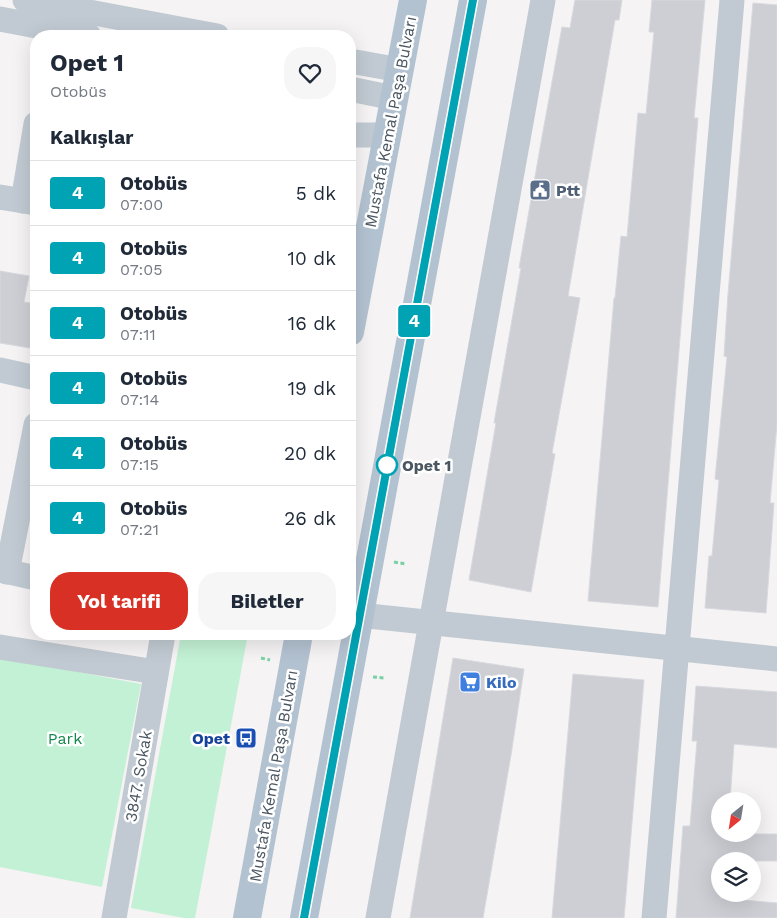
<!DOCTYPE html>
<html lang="tr">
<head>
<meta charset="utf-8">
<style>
	:root { --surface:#fff; --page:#f6f6f7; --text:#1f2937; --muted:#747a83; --line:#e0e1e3; --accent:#d93025 }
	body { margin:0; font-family:"Work Sans",sans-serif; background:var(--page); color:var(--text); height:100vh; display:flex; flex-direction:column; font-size:19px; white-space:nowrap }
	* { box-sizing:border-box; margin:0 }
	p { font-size:16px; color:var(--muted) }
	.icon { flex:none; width:28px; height:28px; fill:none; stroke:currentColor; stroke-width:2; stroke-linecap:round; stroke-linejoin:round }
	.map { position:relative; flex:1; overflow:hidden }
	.panel { position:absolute; left:30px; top:30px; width:326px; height:610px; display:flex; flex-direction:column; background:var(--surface); border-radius:20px; box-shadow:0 5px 20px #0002 }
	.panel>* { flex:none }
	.badge { padding:0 10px; border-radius:4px; font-size:18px; line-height:32px }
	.needle { width:32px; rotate:210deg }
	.controls { position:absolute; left:711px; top:792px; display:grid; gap:10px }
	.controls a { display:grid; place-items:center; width:50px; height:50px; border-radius:50%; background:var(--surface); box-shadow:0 5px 20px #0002; font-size:25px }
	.map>.badge { position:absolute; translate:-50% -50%; box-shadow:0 0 0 2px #fff }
	h2 { padding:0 20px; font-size:19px; line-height:45px }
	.round { display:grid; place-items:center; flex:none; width:52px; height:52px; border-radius:20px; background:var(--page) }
	.headline { display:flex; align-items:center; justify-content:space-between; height:85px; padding:0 20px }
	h1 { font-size:24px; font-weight:700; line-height:38px }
	.button { display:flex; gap:10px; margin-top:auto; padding:10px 20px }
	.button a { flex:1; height:58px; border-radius:20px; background:var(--accent); color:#fff; font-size:20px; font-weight:700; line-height:58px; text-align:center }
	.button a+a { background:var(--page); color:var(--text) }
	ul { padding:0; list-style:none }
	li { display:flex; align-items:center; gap:15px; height:65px; padding:0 20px; border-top:1px solid var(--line) }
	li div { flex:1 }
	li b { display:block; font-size:19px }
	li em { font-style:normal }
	li .badge { min-width:55px; font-weight:700; text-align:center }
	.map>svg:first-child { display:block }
	.green { fill:#c3f1d5 }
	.building { fill:#cdcfd5; stroke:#d7d9de }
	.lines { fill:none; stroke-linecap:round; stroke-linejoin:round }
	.path { stroke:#7ad0a6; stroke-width:3; stroke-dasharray:4 2.5; stroke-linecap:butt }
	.minor { stroke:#c1cad2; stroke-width:25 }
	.major { stroke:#b3c2d1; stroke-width:28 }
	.line-casing { stroke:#fff; stroke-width:11 }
	.line { stroke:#00a3b4; stroke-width:8 }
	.stop-dot { fill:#fff; stroke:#00a3b4; stroke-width:2.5 }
	.labels { text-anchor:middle; stroke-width:5; stroke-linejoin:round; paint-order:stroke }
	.street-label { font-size:16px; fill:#4a5661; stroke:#fff }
	.service-label { font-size:16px; font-weight:bold; fill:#4e5e75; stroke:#fff; text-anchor:start }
	.stop-label { font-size:16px; font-weight:bold; fill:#4a5661; stroke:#fff; text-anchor:start }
	.shop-label { font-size:16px; font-weight:bold; fill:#366cbe; stroke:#fff; text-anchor:start }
	.park-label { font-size:16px; fill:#17864f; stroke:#fff }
	.transit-label { font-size:16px; font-weight:bold; fill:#164399; stroke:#fff; text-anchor:end }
</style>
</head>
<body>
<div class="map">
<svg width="777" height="918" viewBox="0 0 777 918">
	<rect width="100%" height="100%" fill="#f5f3f3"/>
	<g class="green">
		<path d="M181 634H248L195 918H184L131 908Z"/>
		<path d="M0 657 141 684 102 887 0 867Z"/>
	</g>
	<g class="building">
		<path d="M575 0H622L619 20H615L568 296 580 298 552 453 555 454 531 592 469 580 496 423H494L521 268H519L540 148 562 27 570 28Z"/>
		<path d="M652 0H705L694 118H698L658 607 588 601 614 298H615L621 236 627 237 638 113 646 114 654 32H649Z"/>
		<path d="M753 3 777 5V424L770 503H774L766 613 705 608 709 556H712L719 480 715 479 727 357 724 356 728 294Z"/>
		<path d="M0 271 29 276 24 302 36 304V349L0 343Z"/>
		<path d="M453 658 524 669 511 755 483 918H410Z"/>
		<path d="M573 674 644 680 624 918H552Z"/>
		<path d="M696 686 777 692V748L734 744 730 801H720V834H777V861H720V898L777 903V918H676L683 826H690L697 741H692Z"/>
	</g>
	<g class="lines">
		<g class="path">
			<path d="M394 562 406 564"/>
			<path d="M261 658 270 660"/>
			<path d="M373 677 384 678"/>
		</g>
		<g class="minor">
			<path d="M25 0 217 36"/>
			<path d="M0 19 89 36"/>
			<path d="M350 61 400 70"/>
			<path d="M350 89 394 98"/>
			<path d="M350 135H387"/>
			<path d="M0 197 36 203"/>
			<path d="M23 201 36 124"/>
			<path d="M0 370 36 378"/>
			<path d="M0 570 36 578"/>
			<path d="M7 572 36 425"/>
			<path d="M359 615 777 659"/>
			<path d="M0 647 156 672"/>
			<path d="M114 918 163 634"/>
			<path d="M378 918 543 0"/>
			<path d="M654 918 732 0"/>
		</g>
		<g class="major">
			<path d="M350 332 413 0"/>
			<path d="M247 918 299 634"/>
			<path d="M304 918 473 0"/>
		</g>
	</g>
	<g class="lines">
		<g class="line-casing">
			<path id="line" d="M304 918 473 0"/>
		</g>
		<use href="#line" class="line"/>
	</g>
	<defs>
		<g id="civic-square" transform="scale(1.125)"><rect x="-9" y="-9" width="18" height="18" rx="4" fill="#5c6f8a" stroke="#fff"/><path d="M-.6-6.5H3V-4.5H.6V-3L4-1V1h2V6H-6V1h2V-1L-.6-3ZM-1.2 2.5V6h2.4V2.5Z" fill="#fff"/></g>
		<g id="supermarket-square" transform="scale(1.125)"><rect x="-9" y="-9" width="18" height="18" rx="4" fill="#3f7fe0" stroke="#fff"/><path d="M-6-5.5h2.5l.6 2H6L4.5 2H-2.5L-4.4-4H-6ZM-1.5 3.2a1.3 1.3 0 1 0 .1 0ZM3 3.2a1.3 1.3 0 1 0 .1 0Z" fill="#fff"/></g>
		<g id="bus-square" transform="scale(1.125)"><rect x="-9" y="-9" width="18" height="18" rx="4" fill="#1a4fb4" stroke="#fff"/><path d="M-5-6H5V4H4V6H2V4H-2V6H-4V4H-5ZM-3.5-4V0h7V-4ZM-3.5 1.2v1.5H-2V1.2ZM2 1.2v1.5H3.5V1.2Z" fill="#fff"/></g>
	</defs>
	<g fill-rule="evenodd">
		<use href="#civic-square" x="540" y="190"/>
		<use href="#supermarket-square" x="470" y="682"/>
		<use href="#bus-square" x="246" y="738"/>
	</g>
	<circle class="stop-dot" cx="387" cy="465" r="10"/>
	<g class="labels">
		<g class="street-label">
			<text transform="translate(390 122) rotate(-79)" y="6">Mustafa Kemal Paşa Bulvarı</text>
			<text transform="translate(138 776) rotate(-80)" y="6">3847. Sokak</text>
			<text transform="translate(273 776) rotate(-80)" y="6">Mustafa Kemal Paşa Bulvarı</text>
		</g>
		<g class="service-label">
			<text x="556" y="196">Ptt</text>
		</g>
		<g class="stop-label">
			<text x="402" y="471">Opet 1</text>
		</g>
		<g class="shop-label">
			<text x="486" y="688">Kilo</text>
		</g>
		<g class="park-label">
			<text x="65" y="744">Park</text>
		</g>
		<g class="transit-label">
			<text x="230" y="744">Opet</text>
		</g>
	</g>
</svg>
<div class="controls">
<a><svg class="needle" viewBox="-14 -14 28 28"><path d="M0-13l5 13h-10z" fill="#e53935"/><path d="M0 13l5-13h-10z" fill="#747a83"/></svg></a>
<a><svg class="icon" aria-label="layers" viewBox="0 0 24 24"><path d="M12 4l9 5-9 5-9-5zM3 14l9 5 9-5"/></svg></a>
</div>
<b class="badge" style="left:414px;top:321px;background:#00a3b4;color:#fff">4</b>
<section class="panel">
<div class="headline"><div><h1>Opet 1</h1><p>Otobüs</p></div><a class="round"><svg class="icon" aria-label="heart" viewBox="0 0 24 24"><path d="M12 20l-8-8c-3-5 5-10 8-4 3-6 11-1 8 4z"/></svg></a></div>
<h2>Kalkışlar</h2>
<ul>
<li><span class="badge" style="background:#00a3b4;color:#fff">4</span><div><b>Otobüs</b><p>07:00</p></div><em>5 dk</em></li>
<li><span class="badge" style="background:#00a3b4;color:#fff">4</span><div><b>Otobüs</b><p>07:05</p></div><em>10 dk</em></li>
<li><span class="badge" style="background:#00a3b4;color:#fff">4</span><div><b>Otobüs</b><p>07:11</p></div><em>16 dk</em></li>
<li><span class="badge" style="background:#00a3b4;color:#fff">4</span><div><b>Otobüs</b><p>07:14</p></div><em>19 dk</em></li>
<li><span class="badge" style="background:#00a3b4;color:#fff">4</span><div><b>Otobüs</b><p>07:15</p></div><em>20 dk</em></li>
<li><span class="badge" style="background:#00a3b4;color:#fff">4</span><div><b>Otobüs</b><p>07:21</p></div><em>26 dk</em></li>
</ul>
<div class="button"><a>Yol tarifi</a><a>Biletler</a></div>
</section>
</div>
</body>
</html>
